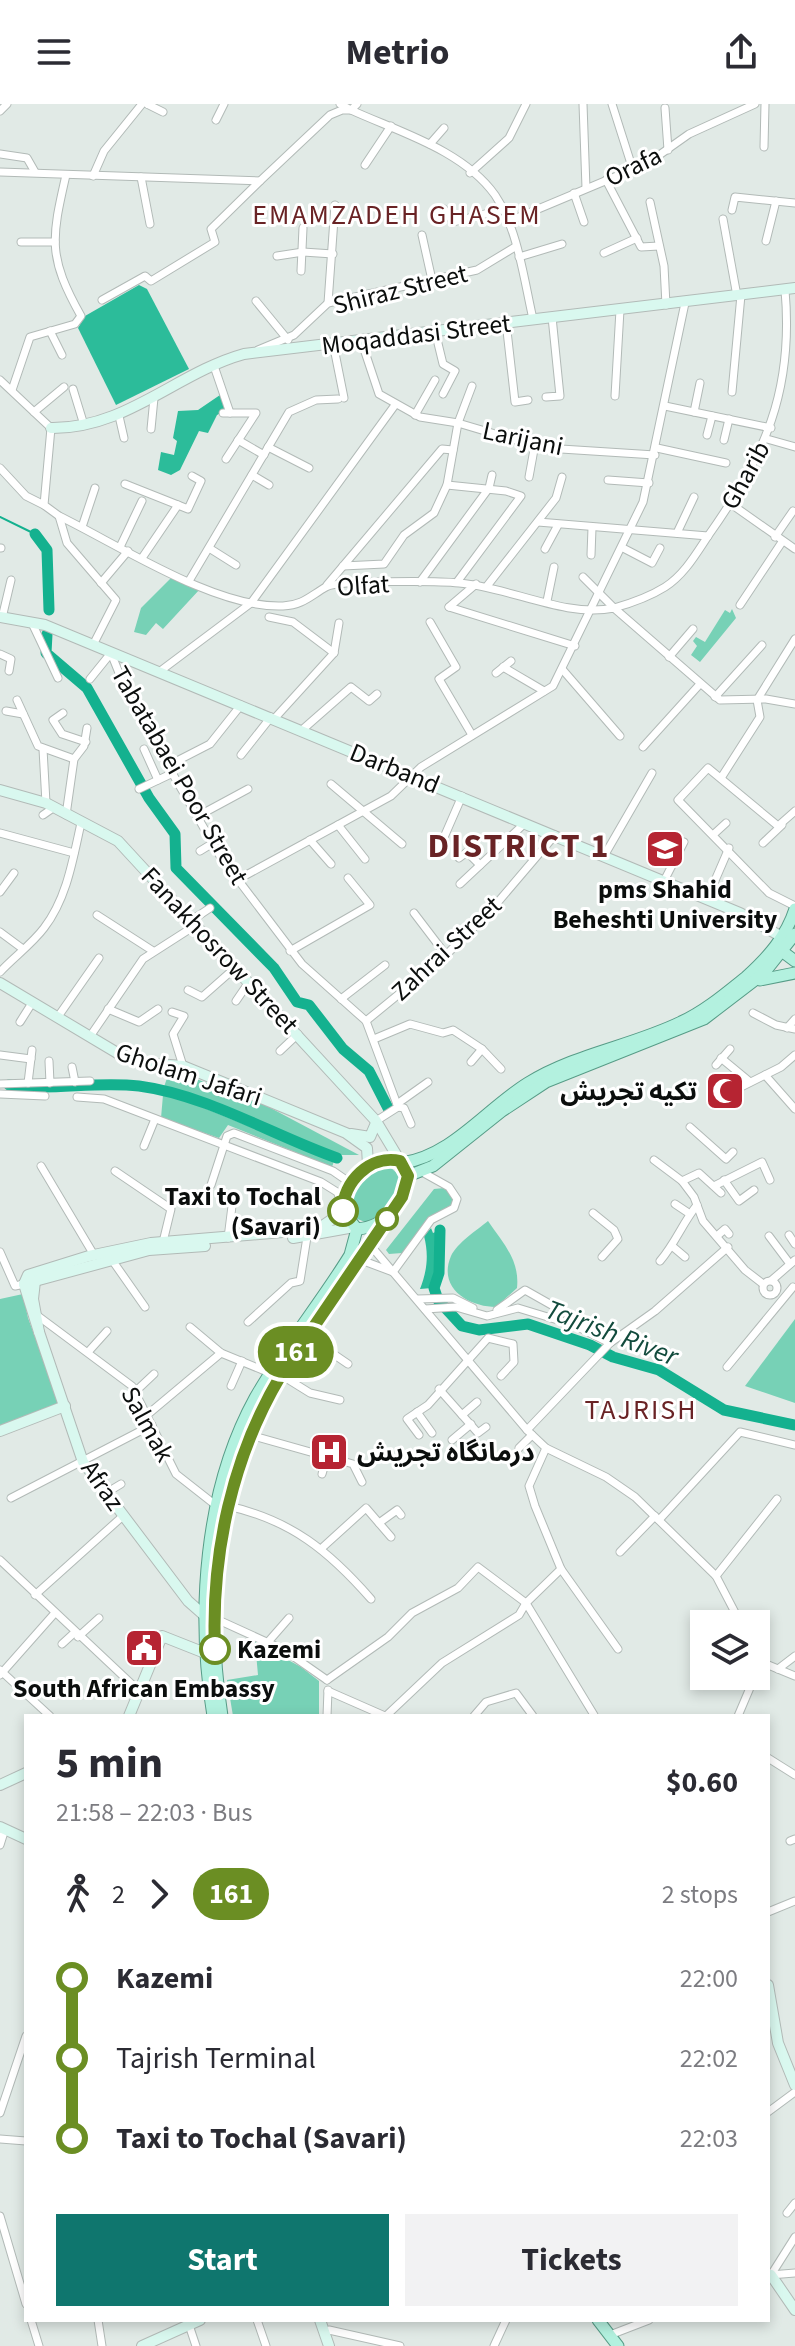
<!DOCTYPE html>
<html lang="en">
<head>
<meta charset="utf-8">
<style>
	:root { --surface:#fff; --page:#f2f2f3; --text:#2b2b33; --muted:#7c7c81; --accent:#0f766e }
	body { margin:0; font-family:"Source Sans 3","Noto Sans Arabic",sans-serif; background:var(--page); color:var(--text); height:100vh; display:flex; flex-direction:column; font-size:30px; white-space:nowrap }
	* { box-sizing:border-box; margin:0 }
	p { font-size:26px; color:var(--muted) }
	.icon { flex:none; width:44px; height:44px; fill:none; stroke:currentColor; stroke-width:2; stroke-linecap:round; stroke-linejoin:round }
	.map { position:relative; flex:1; overflow:hidden }
	.sheet { position:absolute; left:24px; top:1610px; width:746px; height:608px; display:flex; flex-direction:column; background:var(--surface); border-radius:0px; box-shadow:0 4px 12px #0003 }
	.sheet>* { flex:none }
	.badge { padding:0 16px; border-radius:26px; font-size:28px; line-height:52px }
	.tools { position:absolute; left:690px; top:1506px; display:grid; gap:16px }
	.tools a { display:grid; place-items:center; width:80px; height:80px; border-radius:0px; background:var(--surface); box-shadow:0 4px 12px #0003; font-size:40px }
	.map>.badge { position:absolute; translate:-50% -50%; box-shadow:0 0 0 4px #fff }
	.legs { display:flex; align-items:center; gap:12px; height:88px; padding:0 32px; font-size:26px }
	.legs p { margin-inline-start:auto }
	.headline { display:flex; align-items:center; justify-content:space-between; height:136px; padding:0 32px }
	h1 { font-size:44px; font-weight:700; line-height:60px }
	.primary-button { display:flex; gap:16px; margin-top:auto; padding:16px 32px }
	.primary-button a { flex:1; height:92px; border-radius:0px; background:var(--accent); color:#fff; font-size:32px; font-weight:700; line-height:92px; text-align:center }
	.primary-button a+a { background:var(--page); color:var(--text) }
	ul { padding:0 32px; list-style:none }
	li { display:flex; align-items:center; gap:28px; height:80px; font-size:30px }
	li i { display:grid; place-items:center; width:12px; height:100%; margin:0 10px; background:currentColor }
	li i::after { content:''; width:20px; height:20px; margin:-10px; border:6px solid; border-radius:50%; background:var(--surface) }
	li p { margin-inline-start:auto }
	li:first-child i { background:linear-gradient(#0000 50%,currentColor 0) }
	li:last-child i { background:linear-gradient(currentColor 50%,#0000 0) }
	header { display:flex; justify-content:space-between; align-items:center; height:104px; padding:0 32px; background:var(--surface); font-size:36px; font-weight:700 }
	.map>svg:first-child { display:block }
	.green { fill:#77d1b6 }
	.forest { fill:#2cbc9a }
	.lines { fill:none; stroke-linecap:round; stroke-linejoin:round }
	.stream { stroke:#14b18f; stroke-width:2 }
	.river { stroke:#14b18f; stroke-width:11 }
	.street-casing { stroke:#b2bab7; stroke-width:9 }
	.secondary-casing { stroke:#b2bab7; stroke-width:12 }
	.primary-casing { stroke:#579c87; stroke-width:13 }
	.street { stroke:#fff; stroke-width:7 }
	.secondary { stroke:#d9f8ef; stroke-width:10 }
	.primary { stroke:#b3f1df; stroke-width:11 }
	.line-1-casing { stroke:#fff; stroke-width:18 }
	.line-1 { stroke:#6b8e23; stroke-width:12 }
	.stop-1-dot { fill:#fff; stroke:#6b8e23; stroke-width:4 }
	.labels { text-anchor:middle; stroke-width:6; stroke-linejoin:round; paint-order:stroke }
	.street-label { font-size:26px; fill:#0b0e0d; stroke:#fff }
	.poi-label { font-size:26px; font-weight:bold; fill:#0b0e0d; stroke:#fff }
	.stop-label { font-size:26px; font-weight:bold; fill:#0b0e0d; stroke:#fff; text-anchor:end }
	.neighbourhood-label { font-size:28px; letter-spacing:2px; fill:#692325; stroke:#fff }
	.water-label { font-size:28px; font-style:italic; fill:#124b3d; stroke:#fff }
	.district-label { font-size:34px; font-weight:bold; letter-spacing:2px; fill:#692325; stroke:#fff }
</style>
</head>
<body>
<header><svg class="icon" aria-label="menu" viewBox="0 0 24 24"><path d="M4 6h16M4 12h16M4 18h16"/></svg>Metrio<svg class="icon" aria-label="share" viewBox="0 0 24 24"><path d="M12 15V3M7 8l5-5 5 5M5 13v7h14v-7"/></svg></header>
<div class="map">
<svg width="795" height="2242" viewBox="0 0 795 2242">
	<rect width="100%" height="100%" fill="#e1eae6"/>
	<g class="green">
		<path d="M172 473 200 485 163 525 156 519 146 531 134 528 141 504Z"/>
		<path d="M732 505 736 514 700 558 691 551 697 542 693 537 696 533 705 538 725 506 730 509Z"/>
		<path d="M170 965 265 1001 359 1051H336L164 983Z"/>
		<path d="M163 991 182 995 334 1057 332 1063 228 1021 219 1034 161 1014Z"/>
		<path d="M389 1062 400 1072C399 1091 384 1112 365 1118L355 1114C344 1092 367 1064 389 1062Z"/>
		<path d="M444 1084 451 1090 454 1101 427 1117 402 1149 389 1150 386 1146 434 1085Z"/>
		<path d="M488 1117C503 1139 520 1156 517 1184L496 1203C470 1203 437 1185 451 1152 457 1139 477 1126 488 1117Z"/>
		<path d="M23 1190 28 1214 60 1299 0 1323V1195Z"/>
		<path d="M795 1215V1299L745 1282Z"/>
		<path d="M255 1538 301 1563 319 1577V1612H233L227 1576 258 1571Z"/>
	</g>
	<g class="forest">
		<path d="M139 181 147 185 189 265 116 301 78 224 85 212Z"/>
		<path d="M220 291 226 306 217 311 208 329 199 327 180 366 171 371 158 366 161 348 174 351 177 337 173 334 178 307 198 306Z"/>
		<path d="M431 1124 433 1129 438 1127C444 1145 438 1167 432 1184L420 1185C427 1167 429 1151 424 1132Z"/>
	</g>
	<g class="lines">
		<path class="stream" d="M0 413 35 430"/>
		<g class="river">
			<path d="M35 430 47 446 49 506"/>
			<path d="M47 530 46 549 87 584 149 694 175 730 176 764 274 864 297 898 309 901 343 945 369 967 388 1004"/>
			<path d="M9 981C52 987 95 977 139 982 207 991 272 1031 337 1054"/>
			<path d="M440 1126 439 1169 434 1184 438 1196 462 1222 479 1226 528 1220 590 1241 613 1253 659 1266 724 1306 795 1321"/>
		</g>
		<g class="street-casing">
			<g id="street">
				<path d="M147 0 163 8"/>
				<path d="M340 0 351 6 357 0"/>
				<path d="M583 0 586 84"/>
				<path d="M612 0 633 66"/>
				<path d="M665 4 668 46"/>
				<path d="M0 7 7 0"/>
				<path d="M216 16 224 0"/>
				<path d="M430 40 444 24"/>
				<path d="M764 43 765 0"/>
				<path d="M0 50 27 54 35 68"/>
				<path d="M365 61 391 22"/>
				<path d="M0 68 260 77 330 11 342 6H351C399 28 463 46 495 91 518 125 524 176 533 215"/>
				<path d="M470 69 509 34 526 0"/>
				<path d="M93 72 104 47 142 0"/>
				<path d="M141 73 150 120"/>
				<path d="M606 76 641 143 659 142"/>
				<path d="M574 89 584 118"/>
				<path d="M650 98 664 162 666 201"/>
				<path d="M444 105 453 118 501 106"/>
				<path d="M732 106 735 93 795 99"/>
				<path d="M723 115 737 192"/>
				<path d="M507 118 648 59 689 30 755 0"/>
				<path d="M422 131 432 176"/>
				<path d="M766 137 776 97"/>
				<path d="M21 138H55"/>
				<path d="M604 149 637 134"/>
				<path d="M277 152 303 148 333 150"/>
				<path d="M519 153 562 140"/>
				<path d="M301 167 303 124"/>
				<path d="M102 196 145 172 151 177 215 138 211 125 260 77"/>
				<path d="M256 197 288 236"/>
				<path d="M328 199 335 101"/>
				<path d="M506 218 515 298 528 296"/>
				<path d="M50 227 62 251"/>
				<path d="M435 227 443 260 455 267 443 290"/>
				<path d="M361 236 379 290 420 313 458 319 522 338 561 345 655 351"/>
				<path d="M333 239 344 294"/>
				<path d="M258 246 294 231 328 199 477 166 515 143"/>
				<path d="M214 262 230 309"/>
				<path d="M0 276 51 324 44 401 59 412C119 441 216 505 283 502 303 501 310 492 326 483 338 476 441 477 459 479 510 483 564 514 614 504L720 596 766 595 795 600"/>
				<path d="M73 285 84 321"/>
				<path d="M12 286 30 233 75 220 81 212C48 153 51 136 66 71"/>
				<path d="M732 288 741 191"/>
				<path d="M615 292 620 206"/>
				<path d="M546 293 560 292 552 213"/>
				<path d="M665 302 771 324"/>
				<path d="M34 308 64 283"/>
				<path d="M694 308 700 279"/>
				<path d="M223 309H256L226 355"/>
				<path d="M415 311 435 276"/>
				<path d="M119 312 124 334"/>
				<path d="M151 325 154 294"/>
				<path d="M707 331 712 312"/>
				<path d="M767 335 795 343"/>
				<path d="M238 336 264 351"/>
				<path d="M724 336 729 315"/>
				<path d="M268 343 309 364"/>
				<path d="M657 344 726 359"/>
				<path d="M0 364 26 392 44 401"/>
				<path d="M252 371 269 381"/>
				<path d="M529 373 535 340"/>
				<path d="M608 376 649 379"/>
				<path d="M125 380 188 405 201 377 192 372"/>
				<path d="M447 381 506 387 521 392 457 478"/>
				<path d="M731 400 795 445"/>
				<path d="M59 412 67 439 116 496 93 541"/>
				<path d="M538 418 708 432"/>
				<path d="M82 423 95 384"/>
				<path d="M677 429 694 393"/>
				<path d="M775 433 793 407"/>
				<path d="M120 443 142 397"/>
				<path d="M0 444H1"/>
				<path d="M209 444 236 461"/>
				<path d="M623 444 652 459 660 444"/>
				<path d="M545 445 558 421"/>
				<path d="M591 451 592 424"/>
				<path d="M142 454 178 401"/>
				<path d="M343 462 384 460 404 431 434 409 447 381 458 319 472 282"/>
				<path d="M583 473 614 504C632 499 649 493 665 483 684 471 696 450 708 432 765 352 794 286 785 186"/>
				<path d="M189 477 289 308 316 296 338 295"/>
				<path d="M420 478 489 384 492 371"/>
				<path d="M101 479 128 447"/>
				<path d="M327 481 442 345 453 346"/>
				<path d="M487 482 556 394 562 373"/>
				<path d="M547 497 554 463"/>
				<path d="M740 501 782 438"/>
				<path d="M449 503 575 542"/>
				<path d="M449 503 476 480"/>
				<path d="M269 513 293 518 334 549 274 615"/>
				<path d="M2 514 11 476"/>
				<path d="M430 518 456 563 439 575 472 631"/>
				<path d="M32 519 58 574"/>
				<path d="M334 549 339 519"/>
				<path d="M0 550 11 555 9 567"/>
				<path d="M669 553 693 525"/>
				<path d="M503 563 544 587"/>
				<path d="M562 565 620 632"/>
				<path d="M159 568 251 499 395 301"/>
				<path d="M496 569 511 557"/>
				<path d="M90 575 111 549 129 594 220 752 302 860 366 917 398 1003 376 1017"/>
				<path d="M715 593 762 541"/>
				<path d="M17 596 38 642 74 655"/>
				<path d="M6 607 23 610"/>
				<path d="M63 609 53 616 62 630 86 638"/>
				<path d="M302 626 351 583 369 597 377 590"/>
				<path d="M643 643 700 580"/>
				<path d="M43 645 46 699"/>
				<path d="M144 645 158 676"/>
				<path d="M241 651 271 613"/>
				<path d="M169 661 210 640 241 601"/>
				<path d="M721 674 760 613 757 596 795 535"/>
				<path d="M331 680 402 740"/>
				<path d="M139 685 173 669"/>
				<path d="M795 707 778 722 708 664 678 696 769 789 795 802"/>
				<path d="M43 711 53 704"/>
				<path d="M66 711 74 655 84 642 87 624"/>
				<path d="M198 712 248 685"/>
				<path d="M338 721 365 755"/>
				<path d="M0 729 74 749"/>
				<path d="M714 730 726 719"/>
				<path d="M310 736 331 760"/>
				<path d="M763 739 782 721"/>
				<path d="M200 747 213 739"/>
				<path d="M438 747 462 692"/>
				<path d="M604 752 652 669"/>
				<path d="M459 754 467 748 480 761"/>
				<path d="M237 776 391 692 421 663 553 582 643 398 685 199"/>
				<path d="M664 777 684 738"/>
				<path d="M460 780 525 719"/>
				<path d="M0 788 14 769"/>
				<path d="M707 795 729 744"/>
				<path d="M414 809 446 851"/>
				<path d="M97 811 153 847"/>
				<path d="M192 816 210 804"/>
				<path d="M0 828 23 845"/>
				<path d="M290 847 370 801 348 774"/>
				<path d="M0 868C14 853 32 840 44 824 67 794 73 755 81 719"/>
				<path d="M188 886 202 893 236 863"/>
				<path d="M341 895 385 861"/>
				<path d="M236 897 249 878"/>
				<path d="M108 905 139 918 158 905"/>
				<path d="M172 908 184 912 173 930 183 962"/>
				<path d="M753 909 776 921 795 925"/>
				<path d="M57 914 99 854"/>
				<path d="M366 917 443 854 492 805 555 731"/>
				<path d="M20 918 32 899"/>
				<path d="M787 924 795 915"/>
				<path d="M91 931 143 855 196 821"/>
				<path d="M374 935 410 920 443 929 453 926 482 945 501 965"/>
				<path d="M280 947 298 930"/>
				<path d="M0 951 31 955"/>
				<path d="M721 954 750 978"/>
				<path d="M49 957 50 979"/>
				<path d="M471 958 482 945"/>
				<path d="M716 961 730 945"/>
				<path d="M72 963 75 978"/>
				<path d="M765 971 795 1005"/>
				<path d="M28 979 32 946"/>
				<path d="M0 980 90 977"/>
				<path d="M739 984 781 963 795 951"/>
				<path d="M0 990 45 992"/>
				<path d="M77 993 104 995 321 1078 337 1088 343 1100"/>
				<path d="M397 1000 428 978"/>
				<path d="M398 1003 404 1004 411 1020"/>
				<path d="M690 1023 726 1055 733 1048"/>
				<path d="M144 1042 155 1015"/>
				<path d="M654 1056 682 1077 694 1093 703 1117 745 1166 763 1180"/>
				<path d="M41 1062 94 1151"/>
				<path d="M115 1067 171 1105 163 1138"/>
				<path d="M724 1076 739 1097 754 1086"/>
				<path d="M682 1077 699 1069 721 1089"/>
				<path d="M211 1081 227 1032 234 1029 333 1067 346 1076 355 1074"/>
				<path d="M716 1081 762 1058 770 1076"/>
				<path d="M675 1100 690 1110"/>
				<path d="M593 1109 614 1126 618 1135 602 1153"/>
				<path d="M789 1131 795 1140"/>
				<path d="M717 1132 725 1125 729 1130"/>
				<path d="M769 1132 790 1160"/>
				<path d="M228 1134 232 1102"/>
				<path d="M371 1142 393 1168 431 1116 454 1104 457 1095 449 1083 422 1068"/>
				<path d="M672 1142 685 1153"/>
				<path d="M0 1148 15 1182 24 1180"/>
				<path d="M112 1156 145 1203"/>
				<path d="M361 1156 393 1168 527 1326 546 1344 606 1373 635 1393 716 1472 741 1520"/>
				<path d="M660 1157C676 1138 682 1120 697 1101"/>
				<path d="M772 1176 795 1156"/>
				<circle cx="770" cy="1184" r="7"/>
				<path d="M418 1195 453 1194 473 1204"/>
				<path d="M425 1205 456 1203 487 1212 518 1204 574 1221 610 1239 527 1326"/>
				<path d="M497 1206 525 1186 608 1233"/>
				<path d="M38 1212 132 1282 176 1370 218 1403"/>
				<path d="M248 1218 291 1179 300 1177 307 1133"/>
				<path d="M190 1223 221 1249 270 1269"/>
				<path d="M307 1232 348 1260"/>
				<path d="M610 1239 655 1207 728 1143"/>
				<path d="M89 1247 107 1227"/>
				<path d="M727 1263 793 1183"/>
				<path d="M318 1268 331 1249"/>
				<path d="M281 1271 310 1289 340 1296"/>
				<path d="M231 1282 242 1257"/>
				<path d="M439 1285 478 1329 486 1323"/>
				<path d="M136 1287 154 1270"/>
				<path d="M417 1308 432 1329"/>
				<path d="M147 1311 221 1249"/>
				<path d="M462 1311 477 1298"/>
				<path d="M250 1331 353 1360 362 1378"/>
				<path d="M419 1331 407 1315 428 1301 488 1234 513 1240 514 1258 501 1272"/>
				<path d="M452 1336 471 1320"/>
				<path d="M519 1344 532 1331"/>
				<path d="M546 1344 529 1382 535 1402 561 1465 618 1545"/>
				<path d="M322 1370 327 1353"/>
				<path d="M106 1389 121 1380"/>
				<path d="M11 1394 152 1321"/>
				<path d="M228 1402C291 1416 329 1447 371 1495"/>
				<path d="M659 1416 740 1328 795 1341"/>
				<path d="M379 1419 397 1406 401 1411"/>
				<path d="M323 1443 366 1404 391 1433"/>
				<path d="M620 1448 655 1412"/>
				<path d="M0 1456 139 1587"/>
				<path d="M716 1472 777 1395"/>
				<path d="M35 1491 124 1411"/>
				<path d="M214 1514 284 1546 327 1576"/>
				<path d="M78 1533 99 1514"/>
				<path d="M268 1538 289 1514"/>
				<path d="M62 1540 74 1529"/>
				<path d="M756 1549 761 1558 795 1572"/>
				<path d="M778 1565 795 1552"/>
				<path d="M0 1566 50 1612"/>
				<path d="M0 1571 54 1510"/>
				<path d="M327 1576 388 1533 412 1509 458 1484 478 1463 526 1499 594 1611"/>
				<path d="M328 1587 385 1612"/>
				<path d="M327 1612 328 1586"/>
				<path d="M386 1612 442 1559 519 1511 526 1499 561 1465"/>
				<path d="M474 1612 486 1598 516 1589 533 1612"/>
				<path d="M738 1612 755 1572"/>
				<path d="M768 1654 795 1671"/>
				<path d="M790 1737 795 1735"/>
				<path d="M0 1741 5 1725"/>
				<path d="M768 1808 795 1797"/>
				<path d="M768 2008 795 1988"/>
				<path d="M0 2009 26 1932"/>
				<path d="M0 2035 26 2037"/>
				<path d="M787 2109 795 2099"/>
				<path d="M0 2112 26 2200"/>
				<path d="M770 2171 795 2169"/>
				<path d="M771 2171 795 2133"/>
				<path d="M31 2216 39 2242"/>
				<path d="M98 2216 102 2242"/>
				<path d="M257 2216 266 2242"/>
				<path d="M189 2221 196 2242"/>
				<path d="M329 2226 400 2242"/>
				<path d="M610 2231 649 2216"/>
				<path d="M494 2242 506 2216"/>
			</g>
		</g>
		<g class="secondary-casing">
			<g id="secondary">
				<path d="M51 324C126 325 176 269 244 250L795 184"/>
				<path d="M0 513 45 521 740 809 782 833"/>
				<path d="M0 686 46 699 118 737 376 1017 400 1057"/>
				<path d="M0 879 119 950 144 959 183 962 346 1029 367 1044 368 1061"/>
				<path d="M351 1030 370 1033 376 1019"/>
				<path d="M293 1134 354 1123"/>
				<path d="M24 1180 28 1171 89 1152 151 1139 318 1125 343 1108"/>
				<path d="M24 1180 149 1146 205 1142"/>
				<path d="M24 1180 39 1228 33 1195 35 1177"/>
				<path d="M39 1228 83 1358 188 1497 205 1512"/>
				<path d="M0 1327 65 1302"/>
				<path d="M129 1612 162 1532 205 1549"/>
				<path d="M0 1681 26 1669"/>
				<path d="M0 1723 26 1735"/>
				<path d="M768 1881 778 1939 795 1981"/>
				<path d="M771 2171 795 2206"/>
				<path d="M320 2216 329 2242"/>
				<path d="M142 2242 200 2216"/>
			</g>
		</g>
		<g class="primary-casing">
			<g id="primary">
				<path d="M779 845 795 857"/>
				<path d="M760 876 795 869"/>
				<path d="M386 1055 400 1057 407 1069C408 1097 385 1123 357 1125L343 1108C343 1083 362 1059 386 1055Z"/>
				<path d="M402 1059C452 1052 486 1005 528 979 574 950 632 942 681 918 705 907 726 889 746 873 768 853 786 833 795 805"/>
				<path d="M408 1072 433 1062 502 1007 546 978 704 915 764 869 795 830"/>
				<path d="M213 1612C196 1509 204 1387 255 1294 283 1244 320 1200 350 1151L357 1125"/>
				<path d="M222 1612C206 1510 214 1390 265 1297 302 1232 352 1175 390 1110"/>
				<path d="M598 2216 618 2242"/>
			</g>
		</g>
		<use href="#street" class="street"/>
		<use href="#secondary" class="secondary"/>
		<use href="#primary" class="primary"/>
	</g>
	<g class="lines">
		<g class="line-1-casing">
			<path id="line-1" d="M215 1545C211 1450 232 1353 281 1271L402 1093 408 1072 400 1057C371 1050 342 1078 343 1107"/>
		</g>
		<use href="#line-1" class="line-1"/>
	</g>
	<defs>
		<g id="university-square" transform="scale(2)"><rect x="-9" y="-9" width="18" height="18" rx="4" fill="#b62432" stroke="#fff"/><path d="M0-5L7-2L0 1L-7-2ZM-4 1L0 2.5L4 1V4Q0 6-4 4Z" fill="#fff"/></g>
		<g id="mosque-square" transform="scale(2)"><rect x="-9" y="-9" width="18" height="18" rx="4" fill="#b62432" stroke="#fff"/><path d="M3.5-4.9A6 6 0 1 0 3.5 4.9A5 5 0 1 1 3.5-4.9Z" fill="#fff"/></g>
		<g id="hospital-square" transform="scale(2)"><rect x="-9" y="-9" width="18" height="18" rx="4" fill="#b62432" stroke="#fff"/><path d="M-5-5h3v3.5h4V-5h3V5h-3V1.5h-4V5h-3Z" fill="#fff"/></g>
		<g id="civic-square" transform="scale(2)"><rect x="-9" y="-9" width="18" height="18" rx="4" fill="#b62432" stroke="#fff"/><path d="M-.6-6.5H3V-4.5H.6V-3L4-1V1h2V6H-6V1h2V-1L-.6-3ZM-1.2 2.5V6h2.4V2.5Z" fill="#fff"/></g>
	</defs>
	<g fill-rule="evenodd">
		<use href="#university-square" x="665" y="745"/>
		<use href="#mosque-square" x="725" y="987"/>
		<use href="#hospital-square" x="329" y="1348"/>
		<use href="#civic-square" x="144" y="1544"/>
	</g>
	<g class="stop-1-dot">
		<circle cx="343" cy="1107" r="14"/>
		<circle cx="387" cy="1115" r="10"/>
		<circle cx="215" cy="1545" r="14"/>
	</g>
	<g class="labels">
		<g class="street-label">
			<text transform="translate(633 62) rotate(-26)" y="9">Orafa</text>
			<text transform="translate(400 185) rotate(-14)" y="9">Shiraz Street</text>
			<text transform="translate(416 230) rotate(-7)" y="9">Moqaddasi Street</text>
			<text transform="translate(523 334) rotate(12)" y="9">Larijani</text>
			<text transform="translate(745 371) rotate(-61)" y="9">Gharib</text>
			<text transform="translate(363 481) rotate(-4)" y="9">Olfat</text>
			<text transform="translate(395 664) rotate(22)" y="9">Darband</text>
			<text transform="translate(180 671) rotate(60)" y="9">Tabatabaei Poor Street</text>
			<text transform="translate(446 844) rotate(-43)" y="9">Zahrai Street</text>
			<text transform="translate(220 846) rotate(47)" y="9">Fanakhosrow Street</text>
			<text transform="translate(189 970) rotate(18)" y="9">Gholam Jafari</text>
			<text transform="translate(148 1320) rotate(61)" y="9">Salmak</text>
			<text transform="translate(103 1381) rotate(55)" y="9">Afraz</text>
		</g>
		<g class="poi-label">
			<text x="665" y="794">pms Shahid<tspan x="665" dy="30">Beheshti University</tspan></text>
			<text x="697" y="996" text-anchor="end">تکیه تجریش</text>
			<text x="357" y="1357" text-anchor="start">درمانگاه تجریش</text>
			<text x="144" y="1593">South African Embassy</text>
		</g>
		<g class="stop-label">
			<text x="321" y="1101">Taxi to Tochal<tspan x="321" dy="30">(Savari)</tspan></text>
			<text x="237" y="1554" text-anchor="start">Kazemi</text>
		</g>
		<g class="neighbourhood-label">
			<text x="397" y="120">EMAMZADEH GHASEM</text>
			<text x="641" y="1315">TAJRISH</text>
		</g>
		<g class="water-label">
			<text transform="translate(612 1228) rotate(21)" y="10">Tajrish River</text>
		</g>
		<g class="district-label">
			<text x="519" y="753">DISTRICT 1</text>
		</g>
	</g>
</svg>
<div class="tools">
<a><svg class="icon" aria-label="layers" viewBox="0 0 24 24"><path d="M12 4l9 5-9 5-9-5zM3 14l9 5 9-5"/></svg></a>
</div>
<b class="badge" style="left:296px;top:1248px;background:#6b8e23;color:#fff">161</b>
<section class="sheet">
<div class="headline"><div><h1>5 min</h1><p>21:58 – 22:03 · Bus</p></div><b>$0.60</b></div>
<div class="legs"><svg class="icon" aria-label="walk" viewBox="0 0 24 24"><circle cx="13" cy="4" r="2"/><path d="M13 8l-2 6 4 7M11 14l-3 7M7 12l3-4h3l4 4"/></svg>2<svg class="icon" aria-label="forward" viewBox="0 0 24 24"><path d="M9 5l7 7-7 7"/></svg><b class="badge" style="background:#6b8e23;color:#fff">161</b><p>2 stops</p></div>
<ul>
<li><i style="color:#6b8e23"></i><b>Kazemi</b><p>22:00</p></li>
<li><i style="color:#6b8e23"></i><span>Tajrish Terminal</span><p>22:02</p></li>
<li><i style="color:#6b8e23"></i><b>Taxi to Tochal (Savari)</b><p>22:03</p></li>
</ul>
<div class="primary-button"><a>Start</a><a>Tickets</a></div>
</section>
</div>
</body>
</html>
